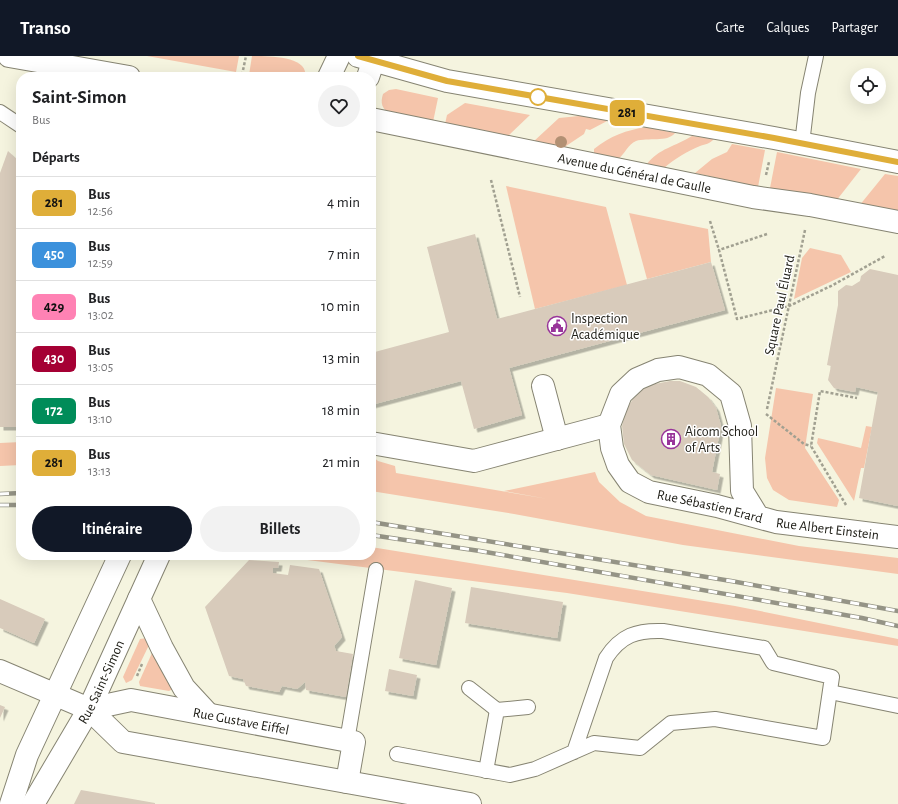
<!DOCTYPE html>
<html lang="fr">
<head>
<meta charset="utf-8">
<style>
	:root { --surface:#fff; --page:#f2f2f2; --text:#202124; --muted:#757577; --line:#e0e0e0; --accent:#111827 }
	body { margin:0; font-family:"Alegreya Sans",sans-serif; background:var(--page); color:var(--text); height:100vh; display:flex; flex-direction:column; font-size:15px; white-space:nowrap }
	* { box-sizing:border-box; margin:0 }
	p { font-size:13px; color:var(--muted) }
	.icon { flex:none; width:22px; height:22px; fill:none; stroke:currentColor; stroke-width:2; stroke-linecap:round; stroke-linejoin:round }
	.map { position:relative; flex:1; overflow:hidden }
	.details { position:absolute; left:16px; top:16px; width:360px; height:488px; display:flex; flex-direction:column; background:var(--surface); border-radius:16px; box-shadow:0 4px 16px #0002 }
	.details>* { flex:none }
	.badge { padding:0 8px; border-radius:6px; font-size:14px; line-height:26px }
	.controls { position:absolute; left:850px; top:12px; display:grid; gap:8px }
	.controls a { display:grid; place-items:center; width:36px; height:36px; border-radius:50%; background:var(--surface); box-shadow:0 4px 16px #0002; font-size:20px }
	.map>.badge { position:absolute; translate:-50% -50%; box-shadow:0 0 0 2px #fff }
	h2 { padding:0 16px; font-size:15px; line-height:36px }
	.round { display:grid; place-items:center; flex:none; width:42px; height:42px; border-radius:21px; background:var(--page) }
	.overview { display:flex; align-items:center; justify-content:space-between; height:68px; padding:0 16px }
	h1 { font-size:19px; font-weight:700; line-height:30px }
	.primary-button { display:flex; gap:8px; margin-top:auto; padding:8px 16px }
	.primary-button a { flex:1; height:46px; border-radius:24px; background:var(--accent); color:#fff; font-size:16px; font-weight:700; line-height:46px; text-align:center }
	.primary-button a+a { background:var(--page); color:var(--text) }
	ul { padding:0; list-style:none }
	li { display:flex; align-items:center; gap:12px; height:52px; padding:0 16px; border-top:1px solid var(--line) }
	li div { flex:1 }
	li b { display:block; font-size:15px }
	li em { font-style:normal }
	li .badge { min-width:44px; font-weight:700; text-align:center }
	header { display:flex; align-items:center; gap:24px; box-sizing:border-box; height:56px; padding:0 20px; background:var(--accent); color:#fff }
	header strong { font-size:19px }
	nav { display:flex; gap:22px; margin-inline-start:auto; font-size:14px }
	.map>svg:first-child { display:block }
	.green { fill:#f5c5ab }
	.building { fill:#d8cbbb; filter:url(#shadow) }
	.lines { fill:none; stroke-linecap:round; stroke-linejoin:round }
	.service-casing { stroke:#868472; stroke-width:16 }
	.minor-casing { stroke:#868472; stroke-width:24 }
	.secondary-casing { stroke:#868472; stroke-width:24 }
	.path { stroke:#a1a091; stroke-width:2.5; stroke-dasharray:3 2; stroke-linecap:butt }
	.service { stroke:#fff; stroke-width:14 }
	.minor { stroke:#fff; stroke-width:22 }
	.secondary { stroke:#fff; stroke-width:22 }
	.rail-casing { stroke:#959486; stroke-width:4.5 }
	.rail { stroke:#fff; stroke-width:3; stroke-dasharray:9; stroke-linecap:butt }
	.tree { fill:#b29073 }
	.line-casing { stroke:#fff; stroke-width:9 }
	.line { stroke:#dfae39; stroke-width:6 }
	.stop-dot { fill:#fff; stroke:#dfae39; stroke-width:2 }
	.labels { text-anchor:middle; stroke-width:3; stroke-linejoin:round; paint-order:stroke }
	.street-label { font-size:14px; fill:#22211a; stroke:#fff }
	.poi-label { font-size:14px; fill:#22211a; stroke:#fff; text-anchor:start }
</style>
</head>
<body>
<header>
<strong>Transo</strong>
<nav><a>Carte</a><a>Calques</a><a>Partager</a></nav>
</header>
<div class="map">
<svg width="898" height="748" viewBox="0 0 898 748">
	<defs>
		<filter id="shadow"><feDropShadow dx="3.5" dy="3.5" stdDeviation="0" flood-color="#0004"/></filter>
	</defs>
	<rect width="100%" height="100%" fill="#f5f4df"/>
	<g class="green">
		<path d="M147 0H239L236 16Z"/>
		<path d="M252 0C269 0 309 0 305 21H259L249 19Z"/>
		<path d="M396 33 438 42 433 66 390 58C382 53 380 47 383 38L389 34Z"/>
		<path d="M465 47 530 59 507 81 445 68 447 59Z"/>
		<path d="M589 59 609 64 590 74 586 73 584 78 563 92 533 86 559 62Z"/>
		<path d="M646 71 675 77C667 87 648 81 636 85 628 88 625 98 618 103L594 97V93C610 80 627 74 646 71Z"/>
		<path d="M692 80 714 83C709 88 706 88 700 90 688 95 674 103 664 112L647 108C658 93 676 90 692 80Z"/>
		<path d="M732 88 765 94 758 131 695 117 712 103 727 96Z"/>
		<path d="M777 96 861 113 836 145 770 132Z"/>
		<path d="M885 118 898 120V157L859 150Z"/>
		<path d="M506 130 606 151 627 229 535 253Z"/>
		<path d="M629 157 708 173 711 206 647 223Z"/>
		<path d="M810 192 841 199 851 216 794 243 802 202Z"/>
		<path d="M776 332 813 338 805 392 839 444 837 451 789 444 773 434 767 422 765 402Z"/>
		<path d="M866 370 872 371 864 412H861L854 445 817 387 818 382 861 392Z"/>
		<path d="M21 386V409L0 410V387Z"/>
		<path d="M371 399 378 405 395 410 396 417 548 443 504 435 595 416 599 426 620 446 646 460 799 490 898 502V518L683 489 514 458 371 435Z"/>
		<path d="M371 491 735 550 898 583V590L567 537 268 499H371Z"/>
		<path d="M147 582 149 589 132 624 126 627 123 621 140 583Z"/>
		<path d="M152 597 172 629 173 633 169 635 140 630 139 626Z"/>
	</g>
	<g class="building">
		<path d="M8 95 21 107V371H0V117Z"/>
		<path d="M475 178 497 263 711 206 725 254 509 312 522 359 474 373 461 325 371 349V297L449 276 427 191Z"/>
		<path d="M870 213 898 219V450L859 442 878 336 856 331 855 336 834 332 828 324 831 310 827 309 838 249V235L846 229 852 230 860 225 861 220Z"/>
		<path d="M670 325H680L696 331 708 341 716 352 721 370 712 416 720 418 717 434 651 419 632 404 624 388 622 370 626 354 633 343 642 334 650 329Z"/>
		<path d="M249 504 279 506 278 512H273V517L288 519 290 509 319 513 342 581 334 590 336 595 353 598 346 641 306 634 305 626 297 633 282 630 279 636 246 630 243 623 229 620 205 551Z"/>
		<path d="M415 524 452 532 436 609 399 602Z"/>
		<path d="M471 531 563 546 557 582 465 567Z"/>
		<path d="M0 543 45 563 34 587 0 572Z"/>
		<path d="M389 613 417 619 413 640 385 635Z"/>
		<path d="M0 649 5 651 0 662Z"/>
		<path d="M81 734 155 747V748H74Z"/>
	</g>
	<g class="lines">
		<g class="service-casing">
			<g id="service">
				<path d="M0 56 21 70"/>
				<path d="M802 88 808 37 816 0"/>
				<path d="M469 632 497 654"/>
				<path d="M830 636 898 650"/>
				<path d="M347 685 376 514"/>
				<path d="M397 698 510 719 535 713 594 687 640 692 671 667 715 663 823 682 832 621 773 607 764 592 663 575C637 574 621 579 606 602L574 696"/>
				<path d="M486 715 497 654 528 651"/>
			</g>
		</g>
		<g class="minor-casing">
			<g id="minor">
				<path d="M329 21 339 0"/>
				<path d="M368 21 375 0"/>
				<path d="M543 330 557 383"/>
				<path d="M371 387 474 405 609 369"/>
				<path id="s1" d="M758 461 742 435 740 370 731 338 708 319 679 311 658 314 637 323 621 338 609 369 612 392 618 409 630 426 649 436 717 450 776 466 898 481"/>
				<path d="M139 543 162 592 184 632 208 658"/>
				<path d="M0 615 89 653 123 686 470 748"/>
				<path id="s2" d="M89 653 131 644 354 686 347 726"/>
				<path d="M11 748 27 699 120 499"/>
				<path id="s3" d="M33 748 89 653 159 499"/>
			</g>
		</g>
		<g class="secondary-casing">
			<g id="secondary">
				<path d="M9 0 129 21"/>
				<path d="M358 0 447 25 774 82 898 106"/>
				<path id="s4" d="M371 63 753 141 810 149 898 166"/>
			</g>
		</g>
		<g class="path">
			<path d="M242 19 246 0"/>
			<path d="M766 119 769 106"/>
			<path d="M491 124 520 241"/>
			<path d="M710 165 719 194"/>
			<path d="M767 178 719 194 737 263 789 250 833 229 885 200"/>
			<path d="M767 353 805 174"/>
			<path d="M766 358 804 388 811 390"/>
			<path d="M846 449 811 390 820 335 857 342"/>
			<path d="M137 620 142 608"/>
		</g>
		<use href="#service" class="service"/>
		<use href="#minor" class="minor"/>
		<use href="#secondary" class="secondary"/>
		<g class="rail-casing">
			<g id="rail">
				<path d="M0 438 21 437"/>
				<path d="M0 449H21"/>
				<path d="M371 466 731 525 898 555"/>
				<path d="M371 479 480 495 862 562 898 570"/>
			</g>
		</g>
		<use href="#rail" class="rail"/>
	</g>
	<circle class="tree" cx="561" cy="86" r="6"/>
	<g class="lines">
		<g class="line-casing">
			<path id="line" d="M358 0 447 25 774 82 898 106"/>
		</g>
		<use href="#line" class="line"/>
	</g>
	<defs>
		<g id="civic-ring" transform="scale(1)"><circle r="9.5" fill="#fff" stroke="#98349a" stroke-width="1.5"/><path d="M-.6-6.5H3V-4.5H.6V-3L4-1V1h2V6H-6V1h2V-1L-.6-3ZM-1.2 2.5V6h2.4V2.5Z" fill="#98349a"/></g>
		<g id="building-ring" transform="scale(1)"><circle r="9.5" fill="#fff" stroke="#98349a" stroke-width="1.5"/><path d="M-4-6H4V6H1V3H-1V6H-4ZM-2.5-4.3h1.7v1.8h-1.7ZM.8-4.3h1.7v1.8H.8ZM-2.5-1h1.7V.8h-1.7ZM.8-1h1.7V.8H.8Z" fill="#98349a"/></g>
	</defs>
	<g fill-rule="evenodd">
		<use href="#civic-ring" x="557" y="270"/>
		<use href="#building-ring" x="671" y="383"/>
	</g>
	<circle class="stop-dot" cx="538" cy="41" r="8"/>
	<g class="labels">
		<g class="street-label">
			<text dy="5" stroke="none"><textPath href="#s4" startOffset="269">Avenue du Général de Gaulle</textPath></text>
			<text transform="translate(779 249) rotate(-78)" y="5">Square Paul Éluard</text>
			<text dy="5" stroke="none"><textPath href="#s1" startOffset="434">Rue Sébastien Erard</textPath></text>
			<text dy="5" stroke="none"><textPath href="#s1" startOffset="554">Rue Albert Einstein</textPath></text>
			<text dy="5" stroke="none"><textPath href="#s3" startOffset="140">Rue Saint-Simon</textPath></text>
			<text dy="5" stroke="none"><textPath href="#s2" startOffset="155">Rue Gustave Eiffel</textPath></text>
		</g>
		<g class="poi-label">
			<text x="571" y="267">Inspection<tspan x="571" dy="16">Académique</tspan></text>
			<text x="685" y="380">Aicom School<tspan x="685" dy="16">of Arts</tspan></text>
		</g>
	</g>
</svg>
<div class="controls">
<a><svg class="icon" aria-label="locate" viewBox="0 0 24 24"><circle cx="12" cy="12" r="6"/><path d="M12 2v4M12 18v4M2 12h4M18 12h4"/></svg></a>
</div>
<b class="badge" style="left:627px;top:57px;background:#dfae39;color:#111">281</b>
<section class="details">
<div class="overview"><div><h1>Saint-Simon</h1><p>Bus</p></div><a class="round"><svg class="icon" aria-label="heart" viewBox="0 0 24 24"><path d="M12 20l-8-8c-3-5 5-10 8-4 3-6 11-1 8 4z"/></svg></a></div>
<h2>Départs</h2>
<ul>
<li><span class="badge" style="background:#dfae39;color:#111">281</span><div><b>Bus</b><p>12:56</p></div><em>4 min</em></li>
<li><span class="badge" style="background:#3c91dc;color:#fff">450</span><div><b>Bus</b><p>12:59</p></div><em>7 min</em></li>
<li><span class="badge" style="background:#ff82b4;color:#111">429</span><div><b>Bus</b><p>13:02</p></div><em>10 min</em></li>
<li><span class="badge" style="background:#a50034;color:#fff">430</span><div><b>Bus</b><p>13:05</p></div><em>13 min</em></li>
<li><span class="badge" style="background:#008c59;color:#fff">172</span><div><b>Bus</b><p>13:10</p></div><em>18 min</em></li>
<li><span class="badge" style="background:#dfae39;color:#111">281</span><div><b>Bus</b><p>13:13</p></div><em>21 min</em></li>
</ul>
<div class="primary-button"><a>Itinéraire</a><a>Billets</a></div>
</section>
</div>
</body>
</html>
